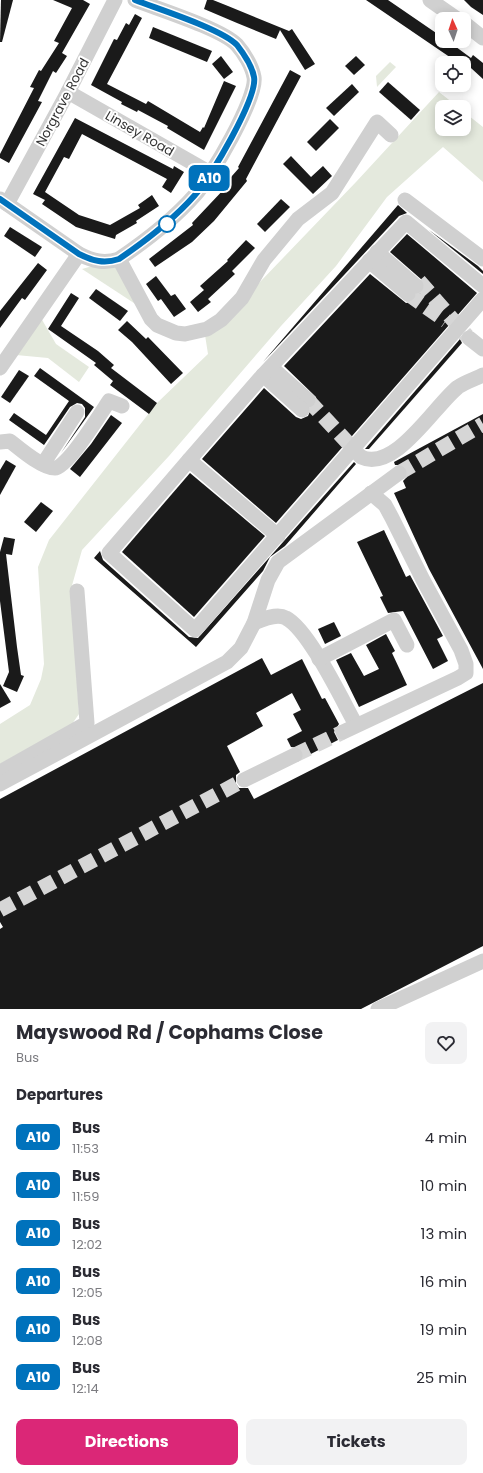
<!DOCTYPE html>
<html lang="en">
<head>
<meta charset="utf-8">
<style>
	:root { --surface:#fff; --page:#f2f2f3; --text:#2b2b33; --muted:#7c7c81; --accent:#db2777 }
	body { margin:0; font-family:Poppins,sans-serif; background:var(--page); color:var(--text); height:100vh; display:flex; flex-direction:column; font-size:15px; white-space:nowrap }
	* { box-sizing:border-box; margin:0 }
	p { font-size:13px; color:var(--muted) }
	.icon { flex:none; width:22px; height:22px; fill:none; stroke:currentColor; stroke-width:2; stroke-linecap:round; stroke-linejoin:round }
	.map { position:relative; height:1009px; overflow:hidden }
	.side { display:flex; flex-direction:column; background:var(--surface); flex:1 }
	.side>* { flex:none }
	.badge { padding:0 8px; border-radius:6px; font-size:14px; line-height:26px }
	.needle { width:26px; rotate:357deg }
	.buttons { position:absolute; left:435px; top:12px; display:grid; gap:8px }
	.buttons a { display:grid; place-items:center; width:36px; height:36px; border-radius:8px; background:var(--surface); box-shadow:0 2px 10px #0003; font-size:20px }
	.map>.badge { position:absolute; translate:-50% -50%; box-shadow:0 0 0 2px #fff }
	h2 { padding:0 16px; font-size:15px; line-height:36px }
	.round { display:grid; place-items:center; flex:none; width:42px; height:42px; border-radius:8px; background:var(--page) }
	.head { display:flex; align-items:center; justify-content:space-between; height:68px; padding:0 16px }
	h1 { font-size:19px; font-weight:700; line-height:30px }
	.primary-button { display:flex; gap:8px; margin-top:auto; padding:8px 16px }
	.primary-button a { flex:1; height:46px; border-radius:8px; background:var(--accent); color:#fff; font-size:16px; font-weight:700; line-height:46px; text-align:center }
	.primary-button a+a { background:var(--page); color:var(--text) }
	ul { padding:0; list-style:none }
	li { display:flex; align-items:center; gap:12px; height:48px; padding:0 16px }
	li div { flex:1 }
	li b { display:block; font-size:15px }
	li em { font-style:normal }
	li .badge { min-width:44px; font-weight:700; text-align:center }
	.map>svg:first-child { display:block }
	.green { fill:#e4e9dd }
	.building { fill:#1a1a1a }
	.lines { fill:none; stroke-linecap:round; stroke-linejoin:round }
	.minor-tunnel { stroke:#d6d6d6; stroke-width:15; stroke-dasharray:15 8; stroke-linecap:butt }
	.minor { stroke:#d0d0d0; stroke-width:15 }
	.line-casing { stroke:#fff; stroke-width:9 }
	.line { stroke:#0072bc; stroke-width:6 }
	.stop-dot { fill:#fff; stroke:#0072bc; stroke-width:2 }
	.labels { text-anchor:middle; stroke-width:4; stroke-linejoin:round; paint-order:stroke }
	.street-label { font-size:13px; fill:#333; stroke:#fff }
</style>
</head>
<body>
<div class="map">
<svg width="483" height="1009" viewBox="0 0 483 1009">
	<rect width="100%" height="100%" fill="#fff"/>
	<g class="green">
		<path d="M390 62 396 67 377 87 376 76Z"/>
		<path d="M439 92 458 107H442V129H464V112L483 127V182L443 147 387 197 336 266 281 326 169 456 82 550 71 589 79 714 72 724 0 764V724L30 705 41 679 44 664 38 567 49 540 157 403 208 354 205 335 259 283 356 182Z"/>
		<path d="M96 265 118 267 140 307 82 269Z"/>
		<path d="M41 318 56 344 89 367 79 382 48 358 16 355Z"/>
	</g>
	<g class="building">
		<path d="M1 0H13L2 42H0Z"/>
		<path d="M53 0H83L90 4 62 53 67 56 56 73 53 71 38 101 42 102 9 163 0 158V154L34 88 30 87 39 70 41 71 59 43 54 41 72 8Z"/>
		<path d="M207 0H213L228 6 289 31 292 29 315 64 305 70 280 30 276 39 237 23 204 9Z"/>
		<path d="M366 0H388L442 37V41H448L471 58 473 55 483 63V79L460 58 457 62Z"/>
		<path d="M464 0H483V15L471 7Z"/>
		<path d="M135 14 142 18 107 84 146 104 148 101 200 132 203 127 204 128 224 81 236 86 204 150 167 128 168 126 138 110 137 112 121 104 122 102 91 85 114 39 117 40 126 23 129 25Z"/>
		<path d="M153 27 212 51 207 62 149 38Z"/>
		<path d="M221 56 233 72 224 79 212 64Z"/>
		<path d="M356 56 365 65 354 75 345 66Z"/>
		<path d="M290 70 301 76 246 179 247 181 214 221 192 242 155 267 149 259 193 225 192 223 226 187 224 185 239 168 238 167Z"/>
		<path d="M388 82 420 110 411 120 379 92Z"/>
		<path d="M352 84 359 92 334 116 326 108Z"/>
		<path d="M75 118 173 169 174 166 184 172 171 193 162 187 167 179 82 134 69 159 64 157 45 192 79 215 110 225 140 208 138 205 152 195 159 206 136 221 137 223 116 235 115 239 76 227 42 204 45 200 33 194Z"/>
		<path d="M330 119 339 128 316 151 307 142Z"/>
		<path d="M291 156 311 177 323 166 332 176 313 194 283 164Z"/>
		<path d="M281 199 290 207 265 232 257 224Z"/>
		<path d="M398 205 407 213 399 216 263 362Z"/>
		<path d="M10 227 42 247 35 257 4 236Z"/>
		<path d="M429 230 478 266 483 271V274Z"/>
		<path d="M407 234 477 293 276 523 202 459 264 388 296 417 301 419 308 416 311 409 317 402 316 397 284 366 370 274 406 303 411 302 417 295 422 292 425 287 422 280 390 252Z"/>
		<path d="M246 240 255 248 232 271 235 274 208 299 211 302 198 312 190 302 204 290 200 286 228 261 227 260Z"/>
		<path d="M38 263 47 270 25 300 22 298 0 328V311Z"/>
		<path d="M156 276 171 296 175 294 186 309 174 317 161 299 158 301 146 284Z"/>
		<path d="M96 289 128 311 120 321 89 298Z"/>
		<path d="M71 293 79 298 61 326 98 351 114 365 111 368 157 403 149 414 110 385 113 381 94 365 96 363 48 329Z"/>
		<path d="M127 321 146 339 148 337 183 373 171 384 132 342 118 330Z"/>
		<path d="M460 339 462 343 369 449H365Z"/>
		<path d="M40 368 94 407 61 453 85 417V408L82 404 77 403 70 407 44 445 9 420 14 413 46 435 69 401 34 376Z"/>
		<path d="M19 370 29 376 10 403 1 397Z"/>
		<path d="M483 414V669L429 569 394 493 406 488 403 481 407 477 408 472 403 465H395L394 462Z"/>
		<path d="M111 415 122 423 80 477 70 469 91 444Z"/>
		<path d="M6 460 16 466 0 495V470Z"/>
		<path d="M354 462 356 464 285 546 270 557 263 571 196 647 94 558 100 551 103 560 189 637 198 638Z"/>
		<path d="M190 473 265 536 194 617 122 552Z"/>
		<path d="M41 502 53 511 36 532 24 522Z"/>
		<path d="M384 530 406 577 410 575 443 636 437 639 448 661 433 669 403 611 388 613 380 597 383 596 357 542Z"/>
		<path d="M4 537 15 539 12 555 6 554 17 647 21 675 24 676 17 692 3 686 9 672 0 601V552Z"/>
		<path d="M334 622 341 636 325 644 318 629Z"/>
		<path d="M386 634 395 651 392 653 407 685 359 707 336 660 351 653 364 676 379 669 366 645Z"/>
		<path d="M262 658 271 675 302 659 322 699 325 698 339 724 334 732 338 740 303 758V751L300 748 291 747 287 739 302 731 293 714 301 710 292 693 256 713 263 726 227 746 240 772 236 775V784L239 788H248L254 799 483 683V946L361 1009H0V929L3 927 0 922V799Z"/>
		<path d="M0 684 11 702 0 708Z"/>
	</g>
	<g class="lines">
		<g class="minor-tunnel">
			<path d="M419 281 467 336"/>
			<path d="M408 294 446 321"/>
			<path d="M308 400 361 457"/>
			<path d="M399 473 483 424"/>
			<path d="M295 755 343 732"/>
			<path d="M0 910 244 780"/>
		</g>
		<g class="minor">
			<path d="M430 0 457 19"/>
			<path d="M464 23 483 38"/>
			<path d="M68 92 212 174"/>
			<path d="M0 199 79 254C93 261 104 264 119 259 147 240 173 220 195 195 210 179 258 97 254 77 252 66 244 53 237 45 222 29 158 9 135 0"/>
			<path d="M405 200 483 259"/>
			<path d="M7 204 68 92 115 0"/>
			<path d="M377 252 416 286"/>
			<path d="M119 259 151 319 157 325 176 333 185 334 207 329 221 320 242 298 264 260 298 219 332 193 377 122 391 135"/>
			<path d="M369 261 408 294"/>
			<path d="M469 338 483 349"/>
			<path d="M271 367 308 400"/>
			<path d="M0 368 79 254"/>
			<path d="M263 375 302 410"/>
			<path d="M0 442 10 441C20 449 42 468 55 468 67 468 101 413 109 401L122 406"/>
			<path d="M361 457C395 473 435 405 458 387 465 382 475 379 483 375"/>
			<path d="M189 460 263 375 406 222 483 286"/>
			<path d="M43 464 77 412"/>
			<path d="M278 536 189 460 109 553 195 630 483 299"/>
			<path d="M254 623C263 619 277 613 286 618 309 630 342 700 356 725"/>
			<path d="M319 659 394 620 407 645"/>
			<path d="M343 732 458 678 466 673V664L461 650 423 580 392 518 385 505 371 493"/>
			<path d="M0 772 87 723 77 591"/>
			<path d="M244 780 295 755"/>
			<path d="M0 784 227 662 241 648 254 623 268 580 278 562 399 473"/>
			<path d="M378 1009 483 961"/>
		</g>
	</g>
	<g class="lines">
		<g class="line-casing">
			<path id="line" d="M0 199 79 254C93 261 104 264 119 259 147 240 173 220 195 195 210 179 258 97 254 77 252 66 244 54 237 45 222 29 158 9 135 0"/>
		</g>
		<use href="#line" class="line"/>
	</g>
	<circle class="stop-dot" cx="167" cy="224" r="8"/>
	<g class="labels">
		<g class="street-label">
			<text transform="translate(62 102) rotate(-62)" y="5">Norgrave Road</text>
			<text transform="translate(140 133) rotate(30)" y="5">Linsey Road</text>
		</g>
	</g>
</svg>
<div class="buttons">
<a><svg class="needle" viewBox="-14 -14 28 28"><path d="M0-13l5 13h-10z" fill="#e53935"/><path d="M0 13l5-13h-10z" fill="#7c7c81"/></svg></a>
<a><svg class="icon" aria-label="locate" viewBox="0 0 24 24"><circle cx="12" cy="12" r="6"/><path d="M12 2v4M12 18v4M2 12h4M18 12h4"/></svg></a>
<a><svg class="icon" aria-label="layers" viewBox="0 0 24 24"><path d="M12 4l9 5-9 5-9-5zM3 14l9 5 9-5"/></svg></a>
</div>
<b class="badge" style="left:209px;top:178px;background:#0072bc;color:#fff">A10</b>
</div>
<section class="side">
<div class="head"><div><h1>Mayswood Rd / Cophams Close</h1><p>Bus</p></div><a class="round"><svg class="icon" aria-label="heart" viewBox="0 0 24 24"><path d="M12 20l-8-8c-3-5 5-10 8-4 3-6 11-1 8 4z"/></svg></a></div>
<h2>Departures</h2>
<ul>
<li><span class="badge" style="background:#0072bc;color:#fff">A10</span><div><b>Bus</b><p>11:53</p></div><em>4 min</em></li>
<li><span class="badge" style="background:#0072bc;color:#fff">A10</span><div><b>Bus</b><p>11:59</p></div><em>10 min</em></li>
<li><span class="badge" style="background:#0072bc;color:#fff">A10</span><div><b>Bus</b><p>12:02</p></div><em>13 min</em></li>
<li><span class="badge" style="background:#0072bc;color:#fff">A10</span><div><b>Bus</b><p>12:05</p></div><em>16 min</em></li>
<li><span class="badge" style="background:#0072bc;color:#fff">A10</span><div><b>Bus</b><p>12:08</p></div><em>19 min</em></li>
<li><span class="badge" style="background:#0072bc;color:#fff">A10</span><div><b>Bus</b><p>12:14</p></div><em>25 min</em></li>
</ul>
<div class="primary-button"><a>Directions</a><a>Tickets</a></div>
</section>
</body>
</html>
